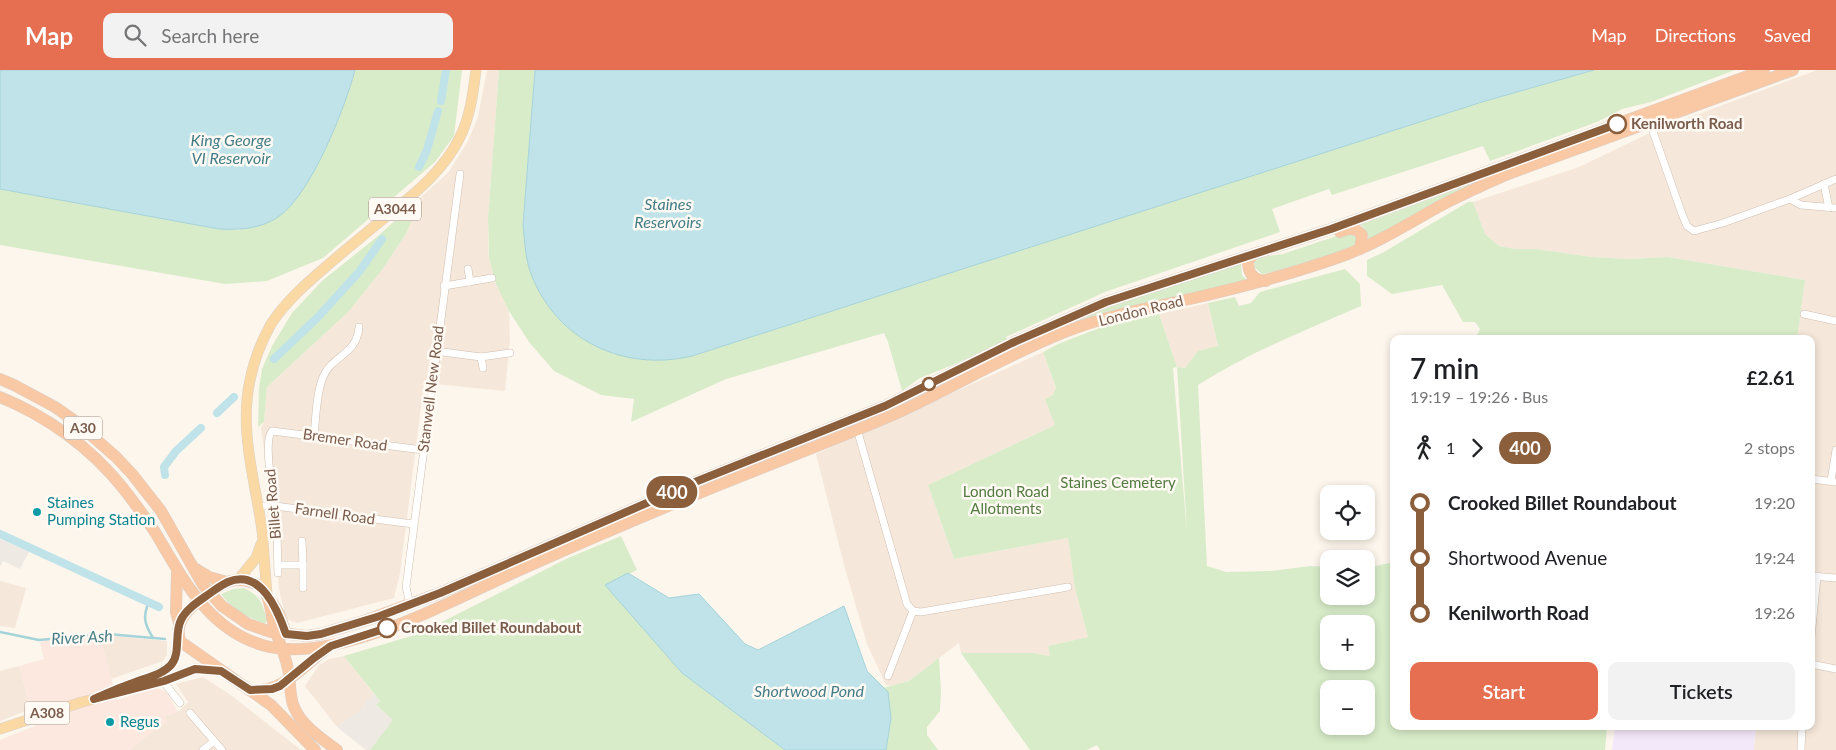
<!DOCTYPE html>
<html lang="en">
<head>
<meta charset="utf-8">
<style>
	:root { --surface:#fff; --page:#f2f2f2; --text:#202124; --muted:#757577; --accent:#e76f51 }
	body { margin:0; font-family:Lato,sans-serif; background:var(--page); color:var(--text); height:100vh; display:flex; flex-direction:column; font-size:19px; white-space:nowrap }
	* { box-sizing:border-box; margin:0 }
	p { font-size:16px; color:var(--muted) }
	.icon { flex:none; width:28px; height:28px; fill:none; stroke:currentColor; stroke-width:2; stroke-linecap:round; stroke-linejoin:round }
	.map { position:relative; flex:1; overflow:hidden }
	.sheet { position:absolute; left:1390px; top:265px; width:425px; height:395px; display:flex; flex-direction:column; background:var(--surface); border-radius:10px; box-shadow:0 2px 8px #0003 }
	.sheet>* { flex:none }
	.badge { padding:0 10px; border-radius:16px; font-size:18px; line-height:32px }
	.fabs { position:absolute; left:1320px; top:415px; display:grid; gap:10px }
	.fabs a { display:grid; place-items:center; width:55px; height:55px; border-radius:10px; background:var(--surface); box-shadow:0 2px 8px #0003; font-size:25px }
	.map>.badge { position:absolute; translate:-50% -50%; box-shadow:0 0 0 2px #fff }
	.legs { display:flex; align-items:center; gap:8px; height:55px; padding:0 20px; font-size:16px }
	.legs p { margin-inline-start:auto }
	.headline { display:flex; align-items:center; justify-content:space-between; height:85px; padding:0 20px }
	h1 { font-size:28px; font-weight:600; line-height:38px }
	.button { display:flex; gap:10px; margin-top:auto; padding:10px 20px }
	.button a { flex:1; height:58px; border-radius:10px; background:var(--accent); color:#fff; font-size:20px; font-weight:600; line-height:58px; text-align:center }
	.button a+a { background:var(--page); color:var(--text) }
	ul { padding:0 20px; list-style:none }
	li { display:flex; align-items:center; gap:18px; height:55px; font-size:19px }
	li i { display:grid; place-items:center; width:8px; height:100%; margin:0 6px; background:currentColor }
	li i::after { content:''; width:12px; height:12px; margin:-6px; border:4px solid; border-radius:50%; background:var(--surface) }
	li p { margin-inline-start:auto }
	li:first-child i { background:linear-gradient(#0000 50%,currentColor 0) }
	li:last-child i { background:linear-gradient(currentColor 50%,#0000 0) }
	header { display:flex; align-items:center; gap:30px; box-sizing:border-box; height:70px; padding:0 25px; background:var(--accent); color:#fff }
	header strong { font-size:24px }
	nav { display:flex; gap:28px; margin-inline-start:auto; font-size:18px }
	.search { width:350px; height:45px; background:var(--page); display:flex; align-items:center; gap:12px; box-sizing:border-box; padding:0 18px; border-radius:10px; color:var(--muted); font-size:19px }
	.map>svg:first-child { display:block }
	.residential { fill:#f5e8da }
	.commercial { fill:#fde8e0 }
	.industrial { fill:#efe9e4 }
	.education { fill:#f3e8fa }
	.green { fill:#d8ecc9; fill-rule:evenodd }
	.water { fill:#bfe3e8; stroke:#a5d3da }
	.lines { fill:none; stroke-linecap:round; stroke-linejoin:round }
	.stream { stroke:#a5d3da; stroke-width:2.5 }
	.canal { stroke:#bfe3e8; stroke-width:8 }
	.minor-casing { stroke:#d1beb0; stroke-width:8 }
	.primary-casing { stroke:#dad1cd; stroke-width:11 }
	.trunk-casing { stroke:#dad1cd; stroke-width:12 }
	.minor { stroke:#fff; stroke-width:7 }
	.primary { stroke:#fbd9a5; stroke-width:10 }
	.trunk { stroke:#f9c8a4; stroke-width:11 }
	.line-1-casing { stroke:#fff; stroke-width:11 }
	.line-1 { stroke:#8b5e3c; stroke-width:8 }
	.stop-1-dot { fill:#fff; stroke:#8b5e3c; stroke-width:2.5 }
	.culture-dot { fill:#0f9aa8; stroke:#fffaf3; stroke-width:2 }
	.labels { text-anchor:middle; stroke-width:5; stroke-linejoin:round; paint-order:stroke }
	.shield { fill:#fffaf3; stroke:#a28b7f; stroke-width:1 }
	.shield-label { font-size:14px; font-weight:bold; fill:#7a5c4d }
	.stop-label { font-size:15px; font-weight:bold; fill:#7a5c4d; stroke:#fffaf3; text-anchor:start }
	.street-label { font-size:15px; fill:#7a5c4d; stroke:#fffaf3 }
	.park-label { font-size:15px; fill:#537a41; stroke:#fffaf3 }
	.culture-label { font-size:15px; fill:#0d838f; stroke:#fffaf3; text-anchor:start }
	.water-label { font-size:16px; font-style:italic; fill:#437c86; stroke:#fffaf3 }
</style>
</head>
<body>
<header>
<strong>Map</strong>
<div class="search"><svg class="icon" aria-label="search" viewBox="0 0 24 24"><circle cx="10" cy="10" r="6"/><path d="M15 15l6 6"/></svg>Search here</div>
<nav><a>Map</a><a>Directions</a><a>Saved</a></nav>
</header>
<div class="map">
<svg width="1836" height="680" viewBox="0 0 1836 680">
	<rect width="100%" height="100%" fill="#fdf6ec"/>
	<g class="residential">
		<path d="M487 0H499L488 148V174L489 188 496 214 509 241 510 269 505 321 424 313 400 503 394 528 297 553 286 549 279 519 272 438 261 358 264 352 267 317 349 241 382 200 407 162 420 128 448 103 468 71 478 47Z"/>
		<path d="M1817 0H1836V680H1754L1756 656H1811V269H1797L1805 210 1668 187 1629 189 1592 187 1536 179H1515L1499 176 1485 164 1473 132 1579 97 1658 59Z"/>
		<path d="M1208 233 1218 277 1198 281 1185 298 1177 297 1159 244Z"/>
		<path d="M1043 282 1056 319 1053 325 1045 329 1055 355 928 415 954 489 1068 468 1075 518 1088 567 1048 576 1050 585 1048 586 1034 583H961L959 573 909 611 892 616 886 615 867 574 844 495 816 384Z"/>
		<path d="M0 511 26 518 15 558 0 556Z"/>
		<path d="M112 566 167 571V585L163 591 111 609 100 567Z"/>
		<path d="M344 586 374 624 367 629 363 638 337 657 305 616 319 595 329 589Z"/>
		<path d="M19 596 31 639 0 651V601Z"/>
		<path d="M203 607 232 626 301 680H129L166 651 164 646 178 642 188 632 176 614Z"/>
	</g>
	<path class="commercial" d="M100 567 117 630 157 618 166 622 178 642 165 646 167 651 129 680H0V670L35 656 19 596 44 589 40 572 51 570Z"/>
	<g class="industrial">
		<path d="M0 469 29 482 20 499 3 491 0 497Z"/>
		<path d="M374 624 380 631 376 636 394 650 370 680H366L337 657 363 638 367 629Z"/>
	</g>
	<path class="education" d="M1615 656H1756L1754 680H1612Z"/>
	<g class="green">
		<path d="M355 0H462L454 66 435 92 323 188 267 211 225 214 0 175V119L219 159 238 160 305 116 339 49Z"/>
		<path d="M499 0H535L523 155 579 266 595 276 614 284 692 286 1482 32 1594 0H1735L1651 32 1622 39 1597 52 1490 91 1483 76 1332 125 1329 119 1272 139 1280 162 1105 222 1006 267 1007 270 955 294 920 308 902 321 888 272 884 263 726 309 631 352 634 329 601 325 554 301 529 272 509 241 496 214 489 188 488 148Z"/>
		<path d="M1503 102 1367 172C1369 165 1367 159 1360 155Z"/>
		<path d="M420 128 407 162 382 200 349 241 267 317 264 352 258 357 259 318 262 299 272 276 292 243 322 211 378 166Z"/>
		<path d="M1468 132H1473L1485 164 1499 176 1515 179H1536L1592 187 1629 189 1668 187 1805 210 1797 269H1475L1480 259 1475 252H1463L1442 215 1392 224 1367 206V190L1384 182Z"/>
		<path d="M1345 163 1356 164 1359 172 1350 180 1273 202 1262 204 1254 197 1255 191 1260 187 1283 184Z"/>
		<path d="M1241 194 1242 205 1249 212 1128 239 887 343 883 341 1068 252 1109 237Z"/>
		<path d="M1345 199 1360 214 1361 236C1306 260 1250 282 1198 315L1207 496 1226 502 1271 501 1311 496 1329 497V526H1366V498L1394 492V656H1607L1605 680H1100L1097 675 1087 680H1030L961 583H1034L1048 586 1050 585 1048 576 1088 567 1075 518 1068 468 954 489 928 415 1055 355 1045 329 1053 325 1056 318 1043 282 1058 274 1102 257 1159 244 1177 297 1185 298 1198 281 1218 276 1208 233 1235 227 1239 236 1251 233 1260 222ZM1177 297 1187 462V463L1173 298ZM1329 554H1366V591H1329ZM1329 619H1366V656H1329Z"/>
		<path d="M621 466 637 500 606 515 682 603 785 680H370L393 650 376 635 380 631 344 586 418 564 568 488Z"/>
		<path d="M244 518C261 526 262 534 267 550L265 554C247 547 232 539 221 524L233 519Z"/>
		<path d="M939 588 941 621 940 641 927 657V665L938 680H886L891 648 883 618 909 611Z"/>
	</g>
	<g class="water">
		<path d="M0 0H355C345 38 311 125 278 147 260 159 240 160 219 159L0 119Z"/>
		<path d="M535 0H1594L1482 32 692 286C624 302 557 271 531 204 525 188 525 172 523 155Z"/>
		<path d="M628 503 669 528 699 524 745 574 758 580 844 536 867 601 888 622 891 648 886 680H785L682 603 605 515Z"/>
	</g>
	<g class="lines">
		<g class="stream">
			<path d="M149 532C142 547 145 555 153 568"/>
			<path d="M0 562 39 570 107 564 165 569"/>
		</g>
		<g class="canal">
			<path d="M441 31 446 0"/>
			<path d="M419 97 427 80 438 41"/>
			<path d="M274 289 318 247 359 202 382 169"/>
			<path d="M217 343 234 327"/>
			<path d="M165 405 164 397 176 381 201 358"/>
			<path d="M0 464 159 537"/>
		</g>
		<g class="minor-casing">
			<g id="minor">
				<path d="M1650 53 1682 144 1687 156 1694 161 1723 153 1790 129 1836 109"/>
				<path d="M1824 114 1829 138"/>
				<path d="M1790 129 1801 135 1836 138"/>
				<path d="M468 199 470 212"/>
				<path d="M444 216 492 208"/>
				<path d="M1804 244 1836 251"/>
				<path d="M435 281 481 287 510 283"/>
				<path d="M481 287 483 298"/>
				<path d="M857 359 907 534 913 541 888 606"/>
				<path d="M314 366C316 347 316 325 323 307 332 285 357 285 359 257"/>
				<path d="M1811 409 1836 412"/>
				<path d="M1831 411 1836 380"/>
				<path d="M257 436H275L413 454"/>
				<path d="M278 495H303L302 471"/>
				<path d="M303 495V518"/>
				<path d="M278 503C277 485 278 467 276 449 275 432 262 372 272 361L423 380"/>
				<path d="M1811 506 1836 508"/>
				<path d="M410 535 406 517 460 104"/>
				<path d="M913 541 921 542 1068 517"/>
				<path d="M1811 567 1817 506"/>
				<path d="M1811 594 1836 599"/>
				<path d="M163 611 180 633"/>
				<path d="M190 643 222 680"/>
				<path d="M203 680 214 671"/>
				<path d="M1801 680 1802 656"/>
			</g>
		</g>
		<g class="primary-casing">
			<g id="primary">
				<path d="M238 510 256 488 261 474"/>
				<path d="M267 524C265 503 264 481 262 460 255 410 239 361 250 310 254 290 261 272 271 254 286 231 308 212 329 194 350 176 371 159 393 141 418 121 444 99 459 69 470 48 473 24 476 0"/>
				<path d="M123 617C137 610 168 605 174 590 177 583 177 574 178 566"/>
				<path d="M0 659 82 632 163 611 195 599 221 601"/>
			</g>
		</g>
		<g class="trunk-casing">
			<g id="trunk">
				<path d="M1340 162C1349 158 1355 157 1362 165L1360 179"/>
				<path d="M1252 185 1248 192C1248 205 1255 210 1266 211"/>
				<path d="M0 309 14 315 55 337 75 351 116 387 132 404 161 441 203 515 222 536 248 554 271 562 307 566 321 564 367 550 440 523 695 412 885 336 1012 273 1106 232 1331 159 1764 0"/>
				<path d="M0 327C47 346 91 378 123 418 135 434 148 450 158 467 184 511 209 559 262 575 335 597 455 528 522 499 587 470 653 442 719 415 778 391 837 369 895 344 952 318 1007 285 1065 262 1105 246 1148 238 1190 229 1238 218 1284 206 1331 190 1369 178 1403 157 1438 137 1461 125 1485 114 1508 104L1793 0"/>
				<path d="M194 498 209 507 227 512"/>
				<path d="M177 501 176 542 179 553"/>
				<path d="M272 532 279 544 286 564"/>
				<path d="M250 620C284 624 304 594 329 577"/>
				<path d="M315 680 271 635 181 572C170 549 198 531 214 520 219 516 225 512 231 511 243 508 263 513 267 526 271 535 271 546 274 556 278 570 285 584 288 599 291 611 289 626 294 637 301 655 322 669 337 680"/>
			</g>
		</g>
		<use href="#minor" class="minor"/>
		<use href="#primary" class="primary"/>
		<use href="#trunk" class="trunk"/>
	</g>
	<g class="lines">
		<g class="line-1-casing">
			<path id="line-1" d="M387 558 331 576 314 588 280 616 272 619 250 620 221 601 195 599 164 611 94 629C106 624 118 618 130 614 143 608 161 606 171 595 181 584 174 563 181 550 186 539 199 531 209 524 215 520 221 515 228 512 261 498 278 541 286 564L307 566 321 564 380 546 440 523 695 412 885 336 1012 273 1106 232 1331 159 1617 54"/>
		</g>
		<use href="#line-1" class="line-1"/>
	</g>
	<g class="stop-1-dot">
		<circle cx="1617" cy="54" r="9"/>
		<circle cx="929" cy="314" r="6"/>
		<circle cx="387" cy="558" r="9"/>
	</g>
	<g class="culture-dot">
		<circle cx="37" cy="442" r="5"/>
		<circle cx="110" cy="652" r="5"/>
	</g>
	<g class="labels">
		<g class="shield">
			<rect x="369" y="127.5" width="52" height="23" rx="4"/>
			<rect x="64" y="346.5" width="38" height="23" rx="4"/>
			<rect x="24.5" y="631.5" width="45" height="23" rx="4"/>
		</g>
		<g class="shield-label">
			<text x="395" y="144">A3044</text>
			<text x="83" y="363">A30</text>
			<text x="47" y="648">A308</text>
		</g>
		<g class="stop-label">
			<text x="1631" y="59">Kenilworth Road</text>
			<text x="401" y="563">Crooked Billet Roundabout</text>
		</g>
		<g class="street-label">
			<text transform="translate(1141 241) rotate(-14)" y="5">London Road</text>
			<text transform="translate(431 319) rotate(-83)" y="5">Stanwell New Road</text>
			<text transform="translate(345 370) rotate(8)" y="5">Bremer Road</text>
			<text transform="translate(273 434) rotate(-95)" y="5">Billet Road</text>
			<text transform="translate(335 444) rotate(8)" y="5">Farnell Road</text>
		</g>
		<g class="park-label">
			<text x="1118" y="418">Staines Cemetery</text>
			<text x="1006" y="427">London Road<tspan x="1006" dy="17">Allotments</tspan></text>
		</g>
		<g class="culture-label">
			<text x="47" y="438">Staines<tspan x="47" dy="17">Pumping Station</tspan></text>
			<text x="120" y="657">Regus</text>
		</g>
		<g class="water-label">
			<text x="231" y="76">King George<tspan x="231" dy="18">VI Reservoir</tspan></text>
			<text x="668" y="140">Staines<tspan x="668" dy="18">Reservoirs</tspan></text>
			<text transform="translate(82 567) rotate(-3)" y="6">River Ash</text>
			<text x="809" y="627">Shortwood Pond</text>
		</g>
	</g>
</svg>
<div class="fabs">
<a><svg class="icon" aria-label="locate" viewBox="0 0 24 24"><circle cx="12" cy="12" r="6"/><path d="M12 2v4M12 18v4M2 12h4M18 12h4"/></svg></a>
<a><svg class="icon" aria-label="layers" viewBox="0 0 24 24"><path d="M12 4l9 5-9 5-9-5zM3 14l9 5 9-5"/></svg></a>
<a>+</a>
<a>−</a>
</div>
<b class="badge" style="left:672px;top:422px;background:#8b5e3c;color:#fff">400</b>
<section class="sheet">
<div class="headline"><div><h1>7 min</h1><p>19:19 – 19:26 · Bus</p></div><b>£2.61</b></div>
<div class="legs"><svg class="icon" aria-label="walk" viewBox="0 0 24 24"><circle cx="13" cy="4" r="2"/><path d="M13 8l-2 6 4 7M11 14l-3 7M7 12l3-4h3l4 4"/></svg>1<svg class="icon" aria-label="forward" viewBox="0 0 24 24"><path d="M9 5l7 7-7 7"/></svg><b class="badge" style="background:#8b5e3c;color:#fff">400</b><p>2 stops</p></div>
<ul>
<li><i style="color:#8b5e3c"></i><b>Crooked Billet Roundabout</b><p>19:20</p></li>
<li><i style="color:#8b5e3c"></i><span>Shortwood Avenue</span><p>19:24</p></li>
<li><i style="color:#8b5e3c"></i><b>Kenilworth Road</b><p>19:26</p></li>
</ul>
<div class="button"><a>Start</a><a>Tickets</a></div>
</section>
</div>
</body>
</html>
